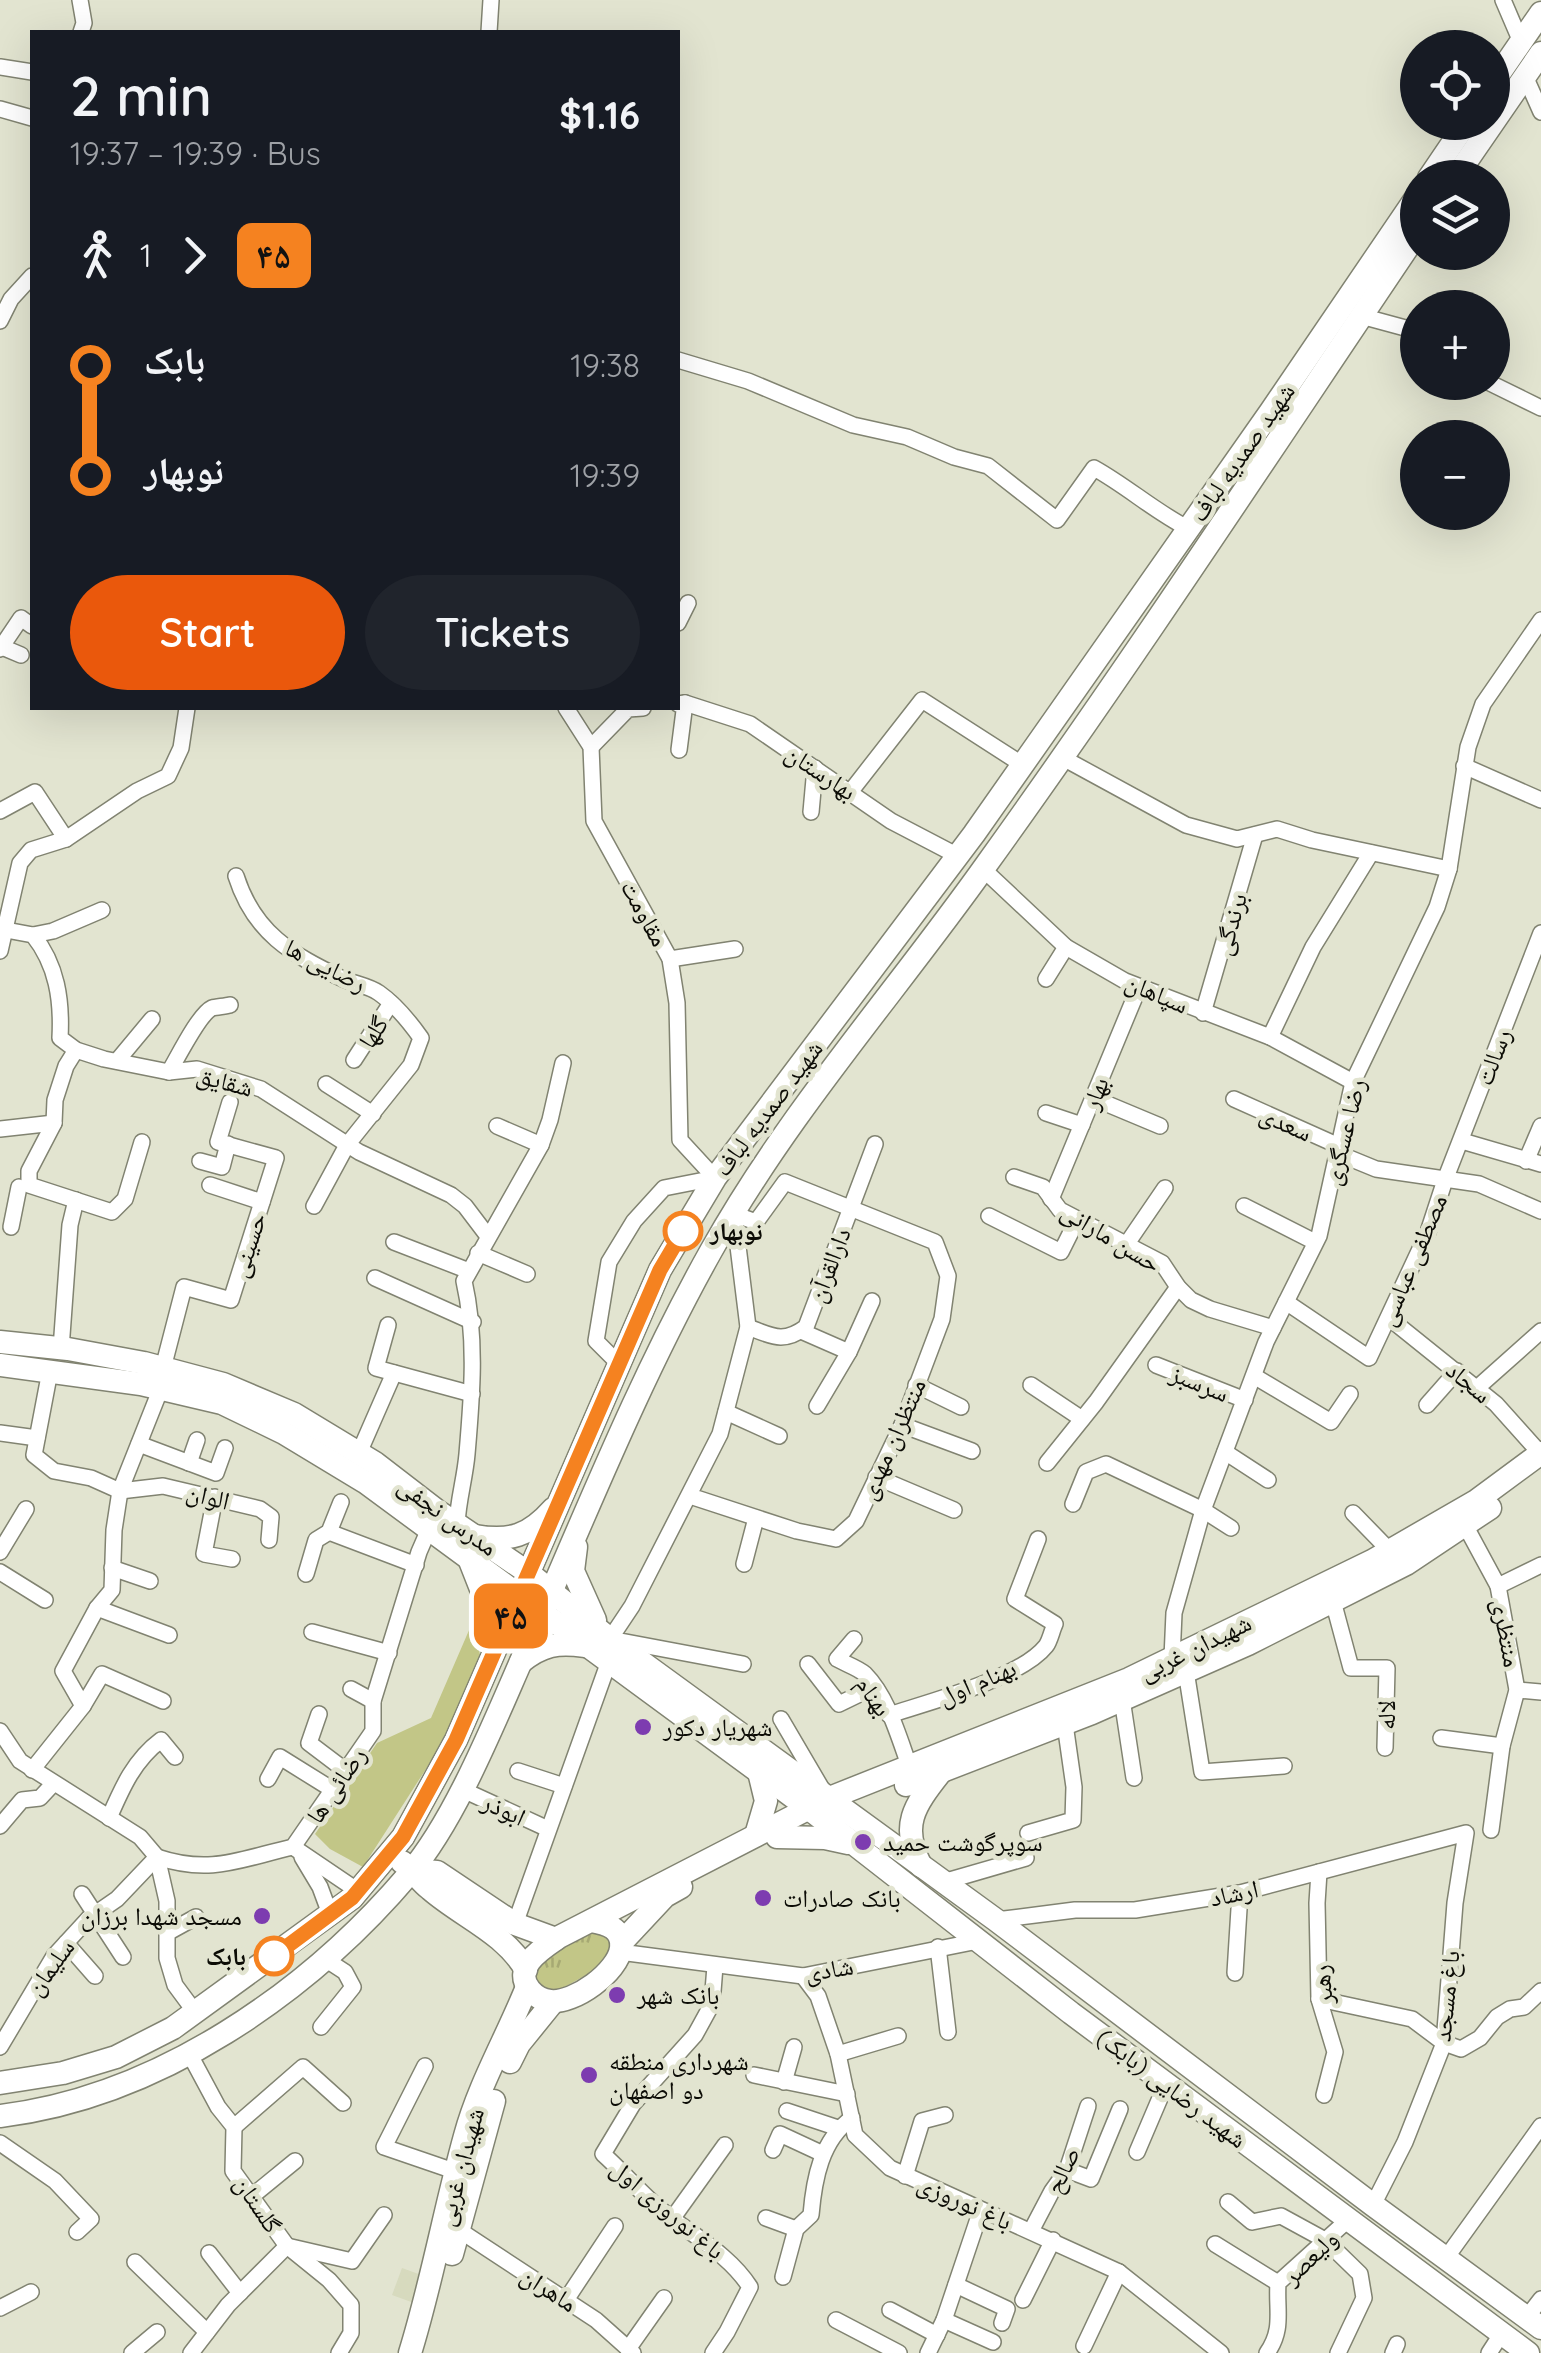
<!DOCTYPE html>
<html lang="en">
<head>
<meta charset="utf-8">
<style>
	:root { --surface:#171b24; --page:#20242c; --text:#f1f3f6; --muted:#9ea1a6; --accent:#ea580c }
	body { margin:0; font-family:Quicksand,"Noto Naskh Arabic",sans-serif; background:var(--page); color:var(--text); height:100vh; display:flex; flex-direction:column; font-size:38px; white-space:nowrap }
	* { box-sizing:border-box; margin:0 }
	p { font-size:32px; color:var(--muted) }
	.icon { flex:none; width:55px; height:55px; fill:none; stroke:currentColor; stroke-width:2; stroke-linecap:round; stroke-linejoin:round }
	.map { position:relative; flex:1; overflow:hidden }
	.drawer { position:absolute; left:30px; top:30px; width:650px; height:680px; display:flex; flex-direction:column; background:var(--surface); border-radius:0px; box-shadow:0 10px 40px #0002 }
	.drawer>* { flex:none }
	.badge { padding:0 20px; border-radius:15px; font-size:35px; line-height:65px }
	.controls { position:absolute; left:1400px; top:30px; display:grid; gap:20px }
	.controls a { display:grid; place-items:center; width:110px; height:110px; border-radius:50%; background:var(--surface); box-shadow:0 10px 40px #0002; font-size:50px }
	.map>.badge { position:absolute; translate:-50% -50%; box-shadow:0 0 0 5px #fff }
	.legs { display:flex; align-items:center; gap:15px; height:110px; padding:0 40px; font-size:32px }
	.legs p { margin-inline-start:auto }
	.head { display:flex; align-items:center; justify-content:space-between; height:170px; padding:0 40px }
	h1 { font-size:55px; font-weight:600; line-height:75px }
	.button { display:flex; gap:20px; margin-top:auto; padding:20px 40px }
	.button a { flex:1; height:115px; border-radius:60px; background:var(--accent); color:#fff; font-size:40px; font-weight:600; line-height:115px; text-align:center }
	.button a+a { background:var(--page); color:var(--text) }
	ul { padding:0 40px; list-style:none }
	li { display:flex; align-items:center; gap:35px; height:110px; font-size:38px }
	li i { display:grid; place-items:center; width:15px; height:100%; margin:0 12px; background:currentColor }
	li i::after { content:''; width:25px; height:25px; margin:-12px; border:8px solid; border-radius:50%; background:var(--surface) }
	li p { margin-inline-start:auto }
	li:first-child i { background:linear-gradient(#0000 50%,currentColor 0) }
	li:last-child i { background:linear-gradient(currentColor 50%,#0000 0) }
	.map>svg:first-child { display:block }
	.built { fill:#d7dabe }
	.grass { fill:url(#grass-tufts) }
	.park { fill:#c2c687 }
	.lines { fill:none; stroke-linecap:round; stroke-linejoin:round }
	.minor-casing { stroke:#818371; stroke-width:18 }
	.secondary-casing { stroke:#818371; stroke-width:25 }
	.minor { stroke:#fff; stroke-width:15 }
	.secondary { stroke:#fff; stroke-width:22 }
	.line-1-casing { stroke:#fff; stroke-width:22 }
	.line-1 { stroke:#f58220; stroke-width:15 }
	.stop-1-dot { fill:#fff; stroke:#f58220; stroke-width:5 }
	.poi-dot { fill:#7d3cb0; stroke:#e2e4d0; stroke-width:4 }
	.labels { text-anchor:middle; stroke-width:9; stroke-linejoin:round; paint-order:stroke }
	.street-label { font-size:25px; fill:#0c0c06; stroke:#e2e4d0 }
	.stop-label { font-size:25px; font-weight:bold; fill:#0c0c06; stroke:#e2e4d0; text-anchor:start }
	.poi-label { font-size:25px; fill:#0c0c06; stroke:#e2e4d0; text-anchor:start }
</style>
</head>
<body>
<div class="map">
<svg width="1541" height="2353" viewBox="0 0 1541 2353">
	<defs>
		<pattern id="grass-tufts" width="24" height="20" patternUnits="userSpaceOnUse" patternTransform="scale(2.5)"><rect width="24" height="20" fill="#c2c687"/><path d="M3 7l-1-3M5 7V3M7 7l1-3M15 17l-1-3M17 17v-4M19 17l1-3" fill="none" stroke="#a6a973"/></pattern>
	</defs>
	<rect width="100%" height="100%" fill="#e2e4d0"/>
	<path class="built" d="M402 2268 424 2276 414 2303 392 2295Z"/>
	<path class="grass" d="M585 1931 607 1936 613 1947 606 1964 550 1995 532 1979 536 1962Z"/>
	<path class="park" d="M473 1621 480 1655 442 1744 363 1867 330 1849 315 1834 377 1743 431 1718Z"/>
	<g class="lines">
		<g class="minor-casing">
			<g id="minor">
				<path d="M80 0 84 23 81 32"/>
				<path d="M1503 0 1521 42"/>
				<path d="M489 32 491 0"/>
				<path d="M0 67 32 72"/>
				<path d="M1525 76 1541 112"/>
				<path d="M0 109 32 118"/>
				<path d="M1361 316 1409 329 1418 335"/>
				<path d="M0 321 11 299 32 276"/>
				<path d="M678 360 748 381 853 425 907 437 954 457 988 466 1057 520 1094 468C1128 487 1154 511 1189 529"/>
				<path d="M1488 382 1541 408"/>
				<path d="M678 623 688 603"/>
				<path d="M2 647 21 655"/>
				<path d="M0 649 21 618 32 626"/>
				<path d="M678 704 685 703 750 724 891 821 958 856"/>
				<path d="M566 708 591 747 594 821 670 959 677 1003 680 1140 715 1178"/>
				<path d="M591 747 628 709 643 708"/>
				<path d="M679 750 685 703"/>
				<path d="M1063 758 1186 825 1237 839 1277 829 1312 840 1449 869"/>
				<path d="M1464 766 1541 800"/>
				<path d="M851 791 922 700 1023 765"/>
				<path d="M0 811 35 792 66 839"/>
				<path d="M811 812 815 768"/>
				<path d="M983 869 1066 947 1125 981 1270 1037 1353 1082"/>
				<path d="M236 876C254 933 291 954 343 979 355 984 369 986 379 993 396 1005 409 1021 421 1038L411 1065 347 1145 314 1206"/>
				<path d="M6 930 33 935C57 965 62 1000 60 1038L76 1050 104 1059 169 1072 197 1069 261 1089 359 1152 451 1195 465 1206 487 1235"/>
				<path d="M33 935 53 931 102 910"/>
				<path d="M0 951 20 863 31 850 66 839 137 791 168 776 181 748 187 708"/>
				<path d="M670 959 735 949"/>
				<path d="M1046 979 1066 947"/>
				<path d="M1203 1013 1255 835"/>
				<path d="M1270 1037 1313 947 1371 853"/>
				<path d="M76 1050 66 1066 55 1100 54 1123 29 1171V1185L112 1212 125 1199 142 1142"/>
				<path d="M354 1060 391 1003"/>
				<path d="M117 1061 152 1019"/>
				<path d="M169 1072C178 1057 199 1014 212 1008 216 1007 226 1006 230 1005"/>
				<path d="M326 1084 373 1114"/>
				<path d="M1093 1098 1160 1126"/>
				<path d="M1234 1099 1339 1146"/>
				<path d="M1046 1113 1082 1125"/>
				<path d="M497 1126 541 1145"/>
				<path d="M0 1129 54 1123"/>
				<path d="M1462 1141 1541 1164"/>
				<path d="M1337 1153 1376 1169 1479 1184 1541 1211"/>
				<path d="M200 1161 222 1167 228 1144"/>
				<path d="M1526 1161 1541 1126"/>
				<path d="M1014 1177 1043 1187 1060 1210 1162 1263 1178 1287 1191 1300 1210 1309 1273 1328"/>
				<path d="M210 1185 262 1202"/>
				<path d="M1051 1199 1139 987"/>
				<path d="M1244 1206 1315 1242"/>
				<path d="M989 1216 1061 1252 1077 1220"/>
				<path d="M11 1227 19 1187"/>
				<path d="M394 1242 469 1271"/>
				<path d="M1126 1245 1165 1188"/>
				<path d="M478 1253 527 1274"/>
				<path d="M375 1278 473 1322"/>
				<path d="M1286 1302 1369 1358 1428 1232 1445 1180 1541 933"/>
				<path d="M1389 1318 1496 1404 1540 1453"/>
				<path d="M388 1325 376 1368 472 1394"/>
				<path d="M748 1327C772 1336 783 1344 806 1327L875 1144"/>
				<path d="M801 1331 849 1352"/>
				<path d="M61 1349 70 1225 76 1200"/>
				<path d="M620 1365 596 1341 609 1262 634 1221 664 1188 715 1178"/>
				<path d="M1156 1365 1245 1400"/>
				<path d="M163 1368 184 1287 231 1300 276 1158 218 1142 230 1102"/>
				<path d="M50 1371 34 1455 54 1471 91 1478 120 1491 163 1486 260 1509 271 1517 269 1540"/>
				<path d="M1254 1376 1331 1422 1350 1394"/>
				<path d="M916 1385 961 1407"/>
				<path d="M1031 1385 1082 1419"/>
				<path d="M1477 1388 1541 1331"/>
				<path d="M1427 1405 1457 1371"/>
				<path d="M817 1406 849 1352 872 1301"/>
				<path d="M726 1412 779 1436"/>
				<path d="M902 1425 972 1451"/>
				<path d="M0 1433 37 1438"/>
				<path d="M139 1444 216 1473 225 1448"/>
				<path d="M1225 1452 1268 1480"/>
				<path d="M359 1453 394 1373"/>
				<path d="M189 1463 197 1440"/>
				<path d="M1047 1463 1096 1402 1178 1287"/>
				<path d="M876 1477 954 1510"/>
				<path d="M690 1496 797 1531 836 1539 856 1521 902 1425 942 1319 948 1276 935 1242 785 1182 756 1222 734 1214 748 1327 720 1434 632 1606 610 1639 743 1664"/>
				<path d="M215 1497 204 1554 232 1559"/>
				<path d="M1073 1504 1086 1472 1106 1464 1203 1510 1231 1528"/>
				<path d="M1353 1513 1390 1551"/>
				<path d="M457 1524C458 1500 465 1478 467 1454 472 1396 477 1338 464 1281L541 1145 550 1120 563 1063"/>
				<path d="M1465 1525 1498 1586 1517 1690 1502 1746 1491 1830"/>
				<path d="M329 1532 416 1565"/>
				<path d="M0 1552 26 1509"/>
				<path d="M744 1564 756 1518"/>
				<path d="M112 1568 150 1581"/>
				<path d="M0 1572 45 1600"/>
				<path d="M306 1574 316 1540 329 1532 341 1502"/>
				<path d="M1498 1586 1541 1565"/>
				<path d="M1333 1601 1351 1668H1387L1385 1748"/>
				<path d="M97 1608 169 1635"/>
				<path d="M312 1632 389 1653"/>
				<path d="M854 1639 837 1659C846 1664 858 1668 865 1674 888 1697 899 1738 910 1768"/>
				<path d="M1172 1658 1174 1613 1203 1510 1266 1342 1319 1236 1353 1082 1437 907 1449 869 1468 747 1483 704 1541 620"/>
				<path d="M808 1664 839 1704 874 1687"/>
				<path d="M1186 1671 1202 1772 1284 1766"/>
				<path d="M351 1689 373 1701"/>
				<path d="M1517 1690 1541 1692"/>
				<path d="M1122 1699 1134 1778"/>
				<path d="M83 1706 102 1674 163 1701"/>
				<path d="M319 1714 309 1743 346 1771"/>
				<path d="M889 1715C929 1702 1021 1678 1046 1646 1050 1641 1052 1630 1055 1624L1015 1599 1038 1539"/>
				<path d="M781 1719 822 1789"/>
				<path d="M0 1731 20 1761 140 1837 157 1857 167 1901V1958L175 1985 195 2012"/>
				<path d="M1441 1738 1502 1746"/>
				<path d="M32 1770 83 1706 63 1671 97 1608 112 1590 114 1530 120 1491 161 1388"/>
				<path d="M518 1771 564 1786"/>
				<path d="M268 1779 280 1757 333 1790"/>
				<path d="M461 1789 548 1829"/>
				<path d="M109 1818C122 1788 134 1760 161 1740L175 1757"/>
				<path d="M0 1826 22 1800 40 1798 53 1784"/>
				<path d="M1028 1833 1073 1820 1074 1787 1065 1724"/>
				<path d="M293 1847 358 1891"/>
				<path d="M302 1857 320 1887 330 1914"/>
				<path d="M1319 1872 1317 1903 1319 1999 1335 2052 1324 2095"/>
				<path d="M943 1882 1026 1858"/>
				<path d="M82 1894 123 1957"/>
				<path d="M996 1920 1075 1910H1135L1240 1893 1466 1833 1455 1903 1444 2043 1405 2142 1373 2205"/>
				<path d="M515 1924 608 1664"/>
				<path d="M167 1933 196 1917"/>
				<path d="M66 1943 95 1976"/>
				<path d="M938 1947 948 2032"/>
				<path d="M620 1952 803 1976 978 1941"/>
				<path d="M1235 1973 1240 1893"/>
				<path d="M803 1976 818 1996 838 2054 855 2135 890 2168 1119 2272 1221 2353"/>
				<path d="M1319 1999 1412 2019 1444 2043 1461 2049 1480 2038 1497 2017 1510 2009 1524 2007 1541 1991"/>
				<path d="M321 2027 353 1987 345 1972 325 1959"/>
				<path d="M0 2047 54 1956 88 1919 117 1899 157 1857C211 1875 240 1859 293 1847L373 1731V1701L419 1552 429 1529"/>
				<path d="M189 2053 218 2107 234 2127 233 2171 287 2246 329 2280 351 2305V2333L339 2353"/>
				<path d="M838 2054 898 2036"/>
				<path d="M425 2066 384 2147 457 2172"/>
				<path d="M754 2075 847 2094"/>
				<path d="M784 2082 794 2047"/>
				<path d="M787 2111 838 2128"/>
				<path d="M234 2127 303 2067 343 2103"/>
				<path d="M0 2143 55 2181 91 2219 77 2232"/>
				<path d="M773 2150 780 2134 823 2154"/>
				<path d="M1137 2152 1166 2084"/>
				<path d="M1067 2170 1091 2179 1120 2109"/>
				<path d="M905 2176 922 2121 945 2115"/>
				<path d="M251 2197 295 2161"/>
				<path d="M1228 2202 1252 2222 1281 2216 1325 2240 1360 2274 1364 2298 1338 2353"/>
				<path d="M766 2218 796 2229"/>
				<path d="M672 2219 725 2145"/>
				<path d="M459 2230 596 2320 633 2353"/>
				<path d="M1031 2231 1052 2191 1067 2170 1088 2106"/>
				<path d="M1215 2244 1278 2283"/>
				<path d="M209 2253 240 2293"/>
				<path d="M1446 2258 1541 2126"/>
				<path d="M135 2262 207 2332"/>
				<path d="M783 2277 796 2229 811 2215C814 2179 821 2140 852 2118"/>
				<path d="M956 2285 1007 2309 1002 2323"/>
				<path d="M566 2300 615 2226"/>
				<path d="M1023 2300 1053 2240"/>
				<path d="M0 2308 31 2292"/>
				<path d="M890 2310 937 2335"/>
				<path d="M1527 2317 1541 2299"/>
				<path d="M836 2320 899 2353"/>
				<path d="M944 2320 993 2342"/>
				<path d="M1084 2346 1119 2272"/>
				<path d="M628 2349 664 2298"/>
				<path d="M132 2353 157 2332"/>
				<path d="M191 2353 228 2305 287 2246 352 2261 384 2215"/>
				<path d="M713 2353 727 2332 750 2287C728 2253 691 2235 660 2209 641 2193 623 2172 603 2154L633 2104 695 2035 712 2004 715 1966"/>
				<path d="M928 2353 944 2320 981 2210"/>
				<path d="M1267 2353C1284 2329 1276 2310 1278 2283L1349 2219"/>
				<path d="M1393 2353 1397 2344"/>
				<path d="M1489 2353 1502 2333"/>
			</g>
		</g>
		<g class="secondary-casing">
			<g id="secondary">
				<path d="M1492 84 1541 13"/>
				<path d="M1429 178 1467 122"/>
				<path d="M1455 178 1541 53"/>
				<path d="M0 1342 68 1349 144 1363 223 1384 294 1414 375 1463 436 1510 530 1574 610 1639 996 1920 1373 2205 1541 2328"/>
				<path d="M0 1365 141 1384 222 1403 284 1433 365 1482 808 1808 1071 2013 1528 2353"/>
				<path d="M475 1536C510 1542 529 1536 553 1509"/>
				<path d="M576 1547 573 1571 595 1620"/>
				<path d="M470 1561 494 1622V1645"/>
				<path d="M521 1662C542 1645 558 1642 584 1646"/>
				<path d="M906 1785 1092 1713 1248 1644 1406 1564 1490 1508"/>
				<path d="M756 1835 766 1801 759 1772"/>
				<path d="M777 1837 825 1838 848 1843"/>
				<path d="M402 1862C414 1870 419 1881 430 1889 462 1917 504 1932 526 1970"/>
				<path d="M921 1866C900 1826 914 1806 940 1773"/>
				<path d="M413 1870 437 1872 515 1924 556 1939"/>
				<path d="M591 1921C607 1924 623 1928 621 1948 618 1972 574 2004 550 2001 543 2000 535 1996 530 1990 511 1967 543 1948 559 1937L827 1799 1129 1679 1372 1561 1476 1501 1541 1453"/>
				<path d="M622 1942 665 1896 681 1887"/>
				<path d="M510 2062 519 2044 553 2002"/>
				<path d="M0 2083 63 2073 116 2057 173 2028 352 1898 403 1837 456 1740 660 1270 715 1178 974 834 1271 411 1418 195"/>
				<path d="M0 2116C158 2097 308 1993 409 1874 455 1820 493 1725 522 1659 582 1523 638 1381 711 1251 788 1113 895 993 986 865 1135 658 1275 444 1418 232"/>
				<path d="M452 2254 494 2101"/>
				<path d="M410 2353C432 2282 445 2208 465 2136 479 2084 507 2037 527 1987"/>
			</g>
		</g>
		<use href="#minor" class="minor"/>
		<use href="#secondary" class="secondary"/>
	</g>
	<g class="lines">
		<g class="line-1-casing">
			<path id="line-1" d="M274 1956 352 1898 403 1837 456 1740 660 1270 683 1231"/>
		</g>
		<use href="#line-1" class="line-1"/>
	</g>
	<g class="stop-1-dot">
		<circle cx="683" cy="1231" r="18"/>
		<circle cx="274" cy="1956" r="18"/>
	</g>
	<g class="poi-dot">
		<circle cx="643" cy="1727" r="10"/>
		<circle cx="863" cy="1842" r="10"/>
		<circle cx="763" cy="1898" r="10"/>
		<circle cx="262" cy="1916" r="10"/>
		<circle cx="617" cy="1995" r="10"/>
		<circle cx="589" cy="2075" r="10"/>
	</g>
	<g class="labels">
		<g class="street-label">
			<text transform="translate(1242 452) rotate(-55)" y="9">شهید صمدیه لباف</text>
			<text transform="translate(821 772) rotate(34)" y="9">بهارستان</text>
			<text transform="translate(645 913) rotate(61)" y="9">مقاومت</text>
			<text transform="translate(1230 924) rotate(-74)" y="9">برندگی</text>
			<text transform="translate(326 965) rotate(27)" y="9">رضایی ها</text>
			<text transform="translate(1157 993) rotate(23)" y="9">سپاهان</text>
			<text transform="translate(373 1032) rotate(-57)" y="9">گلها</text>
			<text transform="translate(1493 1057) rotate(-69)" y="9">رسالت</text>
			<text transform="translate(225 1081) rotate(15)" y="9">شقایق</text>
			<text transform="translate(1095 1093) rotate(-68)" y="9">بهار</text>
			<text transform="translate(768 1108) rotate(-53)" y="9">شهید صمدیه لباف</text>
			<text transform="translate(1286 1123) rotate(24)" y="9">سعدی</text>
			<text transform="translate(1344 1132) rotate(-76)" y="9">رضا عسگری</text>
			<text transform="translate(1111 1237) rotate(31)" y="9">حسن مارانی</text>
			<text transform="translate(248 1245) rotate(-72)" y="9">حسینی</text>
			<text transform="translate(1412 1260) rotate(-67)" y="9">مصطفی عباسی</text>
			<text transform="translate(829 1265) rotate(-69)" y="9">دارالقرآن</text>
			<text transform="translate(1469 1382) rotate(40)" y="9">سجاد</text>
			<text transform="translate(1200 1383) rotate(22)" y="9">سرسبز</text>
			<text transform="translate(892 1439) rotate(-66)" y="9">منتظران مهدی</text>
			<text transform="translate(208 1496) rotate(14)" y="9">الوان</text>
			<text transform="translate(448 1516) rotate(36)" y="9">مدرس نجفی</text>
			<text transform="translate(1507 1633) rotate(80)" y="9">منتظری</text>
			<text transform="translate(1195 1647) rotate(-26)" y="9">شهیدان غربی</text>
			<text transform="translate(977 1682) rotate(-23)" y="9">بهنام اول</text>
			<text transform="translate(874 1696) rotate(56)" y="9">بهنام</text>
			<text transform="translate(1386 1715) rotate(-89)" y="9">لاله</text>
			<text transform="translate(336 1785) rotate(-56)" y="9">رضائی ها</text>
			<text transform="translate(504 1809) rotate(25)" y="9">ابوذر</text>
			<text transform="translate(1234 1893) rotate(-12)" y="9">ارشاد</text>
			<text transform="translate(50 1967) rotate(-54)" y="9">سلیمان</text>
			<text transform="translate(829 1969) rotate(-9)" y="9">شادی</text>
			<text transform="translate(1322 1985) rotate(-97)" y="9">رهبر</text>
			<text transform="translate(1446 1996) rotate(-84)" y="9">باغ مسجد</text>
			<text transform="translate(1172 2088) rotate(37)" y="9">شهید رضایی (بابک)</text>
			<text transform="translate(460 2167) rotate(-75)" y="9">شهیدان غربی</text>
			<text transform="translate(1062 2170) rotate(-64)" y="9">صالح</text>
			<text transform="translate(965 2202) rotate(24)" y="9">باغ نوروزی</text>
			<text transform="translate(258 2204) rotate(56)" y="9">گلستان</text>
			<text transform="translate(668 2209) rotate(40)" y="9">باغ نوروزی اول</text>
			<text transform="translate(1310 2257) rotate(-44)" y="9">ولیعصر</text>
			<text transform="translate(549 2289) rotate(33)" y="9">ماهران</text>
		</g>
		<g class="stop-label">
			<text x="710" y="1240">نوبهار</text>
			<text x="246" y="1965" text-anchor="end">بابک</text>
		</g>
		<g class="poi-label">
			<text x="663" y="1736">شهریار دکور</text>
			<text x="883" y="1851">سوپرگوشت حمید</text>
			<text x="783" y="1907">بانک صادرات</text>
			<text x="242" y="1925" text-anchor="end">مسجد شهدا برزان</text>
			<text x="637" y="2004">بانک شهر</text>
			<text x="609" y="2070">شهرداری منطقه<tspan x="609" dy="29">دو اصفهان</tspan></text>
		</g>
	</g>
</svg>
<div class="controls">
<a><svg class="icon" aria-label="locate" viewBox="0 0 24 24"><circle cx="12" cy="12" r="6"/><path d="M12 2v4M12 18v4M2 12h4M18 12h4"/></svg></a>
<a><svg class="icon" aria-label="layers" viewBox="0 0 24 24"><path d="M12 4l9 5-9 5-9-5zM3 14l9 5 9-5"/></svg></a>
<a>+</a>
<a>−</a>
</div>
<b class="badge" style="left:511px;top:1616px;background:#f58220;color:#111">۴۵</b>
<section class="drawer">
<div class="head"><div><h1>2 min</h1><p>19:37 – 19:39 · Bus</p></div><b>$1.16</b></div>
<div class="legs"><svg class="icon" aria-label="walk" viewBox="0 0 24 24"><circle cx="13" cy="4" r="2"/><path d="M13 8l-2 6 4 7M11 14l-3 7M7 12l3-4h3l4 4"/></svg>1<svg class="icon" aria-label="forward" viewBox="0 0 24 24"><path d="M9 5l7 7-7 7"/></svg><b class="badge" style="background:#f58220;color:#111">۴۵</b></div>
<ul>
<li><i style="color:#f58220"></i><b>بابک</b><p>19:38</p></li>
<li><i style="color:#f58220"></i><b>نوبهار</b><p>19:39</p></li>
</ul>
<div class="button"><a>Start</a><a>Tickets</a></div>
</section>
</div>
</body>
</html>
